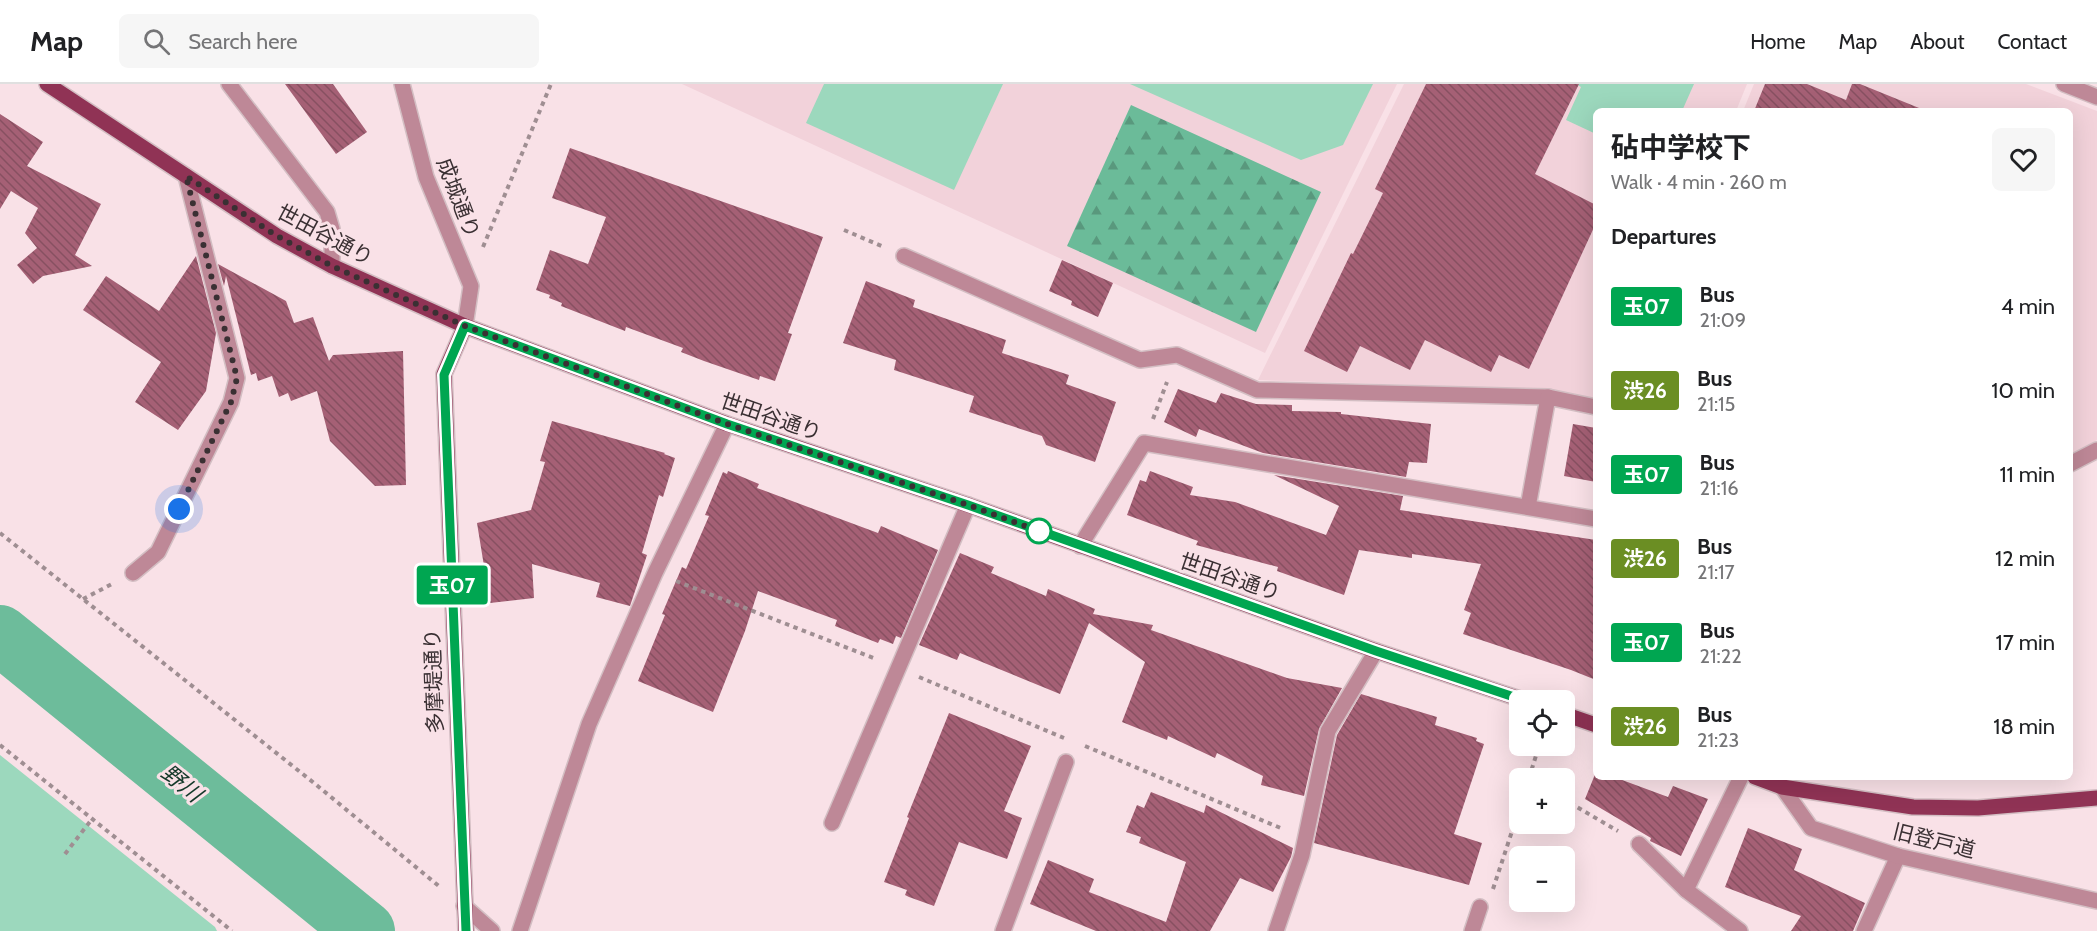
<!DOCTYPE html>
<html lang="en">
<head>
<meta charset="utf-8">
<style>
	:root { --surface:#fff; --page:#f6f6f6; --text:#202124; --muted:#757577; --line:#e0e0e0 }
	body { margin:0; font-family:Cabin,"Noto Sans JP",sans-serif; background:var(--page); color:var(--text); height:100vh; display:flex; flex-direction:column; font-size:22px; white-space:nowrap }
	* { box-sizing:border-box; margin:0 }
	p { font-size:20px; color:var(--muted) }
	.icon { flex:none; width:33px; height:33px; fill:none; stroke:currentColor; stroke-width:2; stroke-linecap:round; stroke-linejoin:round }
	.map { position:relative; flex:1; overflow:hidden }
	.details { position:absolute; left:1593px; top:24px; width:480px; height:672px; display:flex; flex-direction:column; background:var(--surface); border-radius:9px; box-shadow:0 6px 24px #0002 }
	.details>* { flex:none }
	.badge { padding:0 12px; border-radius:4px; font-size:21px; line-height:39px }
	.controls { position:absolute; left:1509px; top:606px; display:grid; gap:12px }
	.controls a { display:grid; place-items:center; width:66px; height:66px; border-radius:9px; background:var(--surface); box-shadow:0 6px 24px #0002; font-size:30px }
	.you { position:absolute; width:30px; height:30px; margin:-15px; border:4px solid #fff; border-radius:50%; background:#1a73e8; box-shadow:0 0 0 9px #1a73e833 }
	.map>.badge { position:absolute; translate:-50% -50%; box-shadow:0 0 0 3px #fff }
	h2 { padding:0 18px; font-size:22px; line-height:54px }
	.round { display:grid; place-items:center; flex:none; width:63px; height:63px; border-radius:9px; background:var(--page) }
	.headline { display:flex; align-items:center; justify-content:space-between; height:102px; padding:0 18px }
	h1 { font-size:28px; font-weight:700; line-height:45px }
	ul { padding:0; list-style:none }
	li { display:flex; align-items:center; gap:18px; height:84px; padding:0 18px }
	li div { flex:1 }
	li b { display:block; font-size:22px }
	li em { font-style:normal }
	li .badge { min-width:66px; font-weight:700; text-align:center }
	header { display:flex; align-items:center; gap:36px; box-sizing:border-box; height:84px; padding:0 30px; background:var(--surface); border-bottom:2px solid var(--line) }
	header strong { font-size:28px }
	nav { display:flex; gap:33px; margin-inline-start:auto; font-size:21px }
	.search { width:420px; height:54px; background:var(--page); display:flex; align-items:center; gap:15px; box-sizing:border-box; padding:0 21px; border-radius:9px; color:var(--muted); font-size:22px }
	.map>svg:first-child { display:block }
	.built { fill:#f2d2da }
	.forest { fill:url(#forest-firs) }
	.green { fill:#9cd8bd }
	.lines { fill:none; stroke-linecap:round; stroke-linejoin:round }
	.river { stroke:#6dbc9b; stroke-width:60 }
	.building { fill:url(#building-back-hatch) }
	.service-casing { stroke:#d3bec3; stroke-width:18 }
	.minor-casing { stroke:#d3bec3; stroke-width:18 }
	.tertiary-casing { stroke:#d3bec3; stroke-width:18 }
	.primary-casing { stroke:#d3bec3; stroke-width:18 }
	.path { stroke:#9f8e92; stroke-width:4; stroke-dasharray:4.5 4.5; stroke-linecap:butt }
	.service { stroke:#be8897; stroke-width:15 }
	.minor { stroke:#be8897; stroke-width:15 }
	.tertiary { stroke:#be8897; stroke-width:15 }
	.primary { stroke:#903355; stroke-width:15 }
	.line-casing { stroke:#fff; stroke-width:14 }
	.line { stroke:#00a651; stroke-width:9 }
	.walk { stroke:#3a3033; stroke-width:6; stroke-dasharray:0 10.8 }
	.stop-dot { fill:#fff; stroke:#00a651; stroke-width:3 }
	.labels { text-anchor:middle; stroke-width:6; stroke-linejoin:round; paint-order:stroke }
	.street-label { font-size:21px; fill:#3a3033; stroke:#f9e1e7 }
	.water-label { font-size:22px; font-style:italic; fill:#133829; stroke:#f9e1e7 }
</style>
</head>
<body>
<header>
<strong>Map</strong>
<div class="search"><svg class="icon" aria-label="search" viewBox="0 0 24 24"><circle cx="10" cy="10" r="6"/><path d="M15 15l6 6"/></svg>Search here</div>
<nav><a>Home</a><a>Map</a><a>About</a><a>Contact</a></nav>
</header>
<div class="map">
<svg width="2097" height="847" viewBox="0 0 2097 847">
	<defs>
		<pattern id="forest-firs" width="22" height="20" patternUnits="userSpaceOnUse" patternTransform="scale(1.5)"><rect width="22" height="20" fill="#6bbb99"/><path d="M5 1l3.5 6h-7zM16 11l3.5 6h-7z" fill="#59987d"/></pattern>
		<pattern id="building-back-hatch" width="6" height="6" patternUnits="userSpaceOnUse" patternTransform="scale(1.5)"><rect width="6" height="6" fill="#a56075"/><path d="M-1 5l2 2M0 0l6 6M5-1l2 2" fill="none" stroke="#875061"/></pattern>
	</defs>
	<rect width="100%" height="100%" fill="#f9e1e7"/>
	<g class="built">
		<path d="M682 0H1397L1265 269Z"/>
		<path d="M1404 0H1747L1736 27H1596V316L1538 305 1258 296Z"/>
		<path d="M1754 0H2026L2097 27V356L2070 371V27H1743Z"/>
	</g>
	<path class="forest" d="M1131 21 1321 108 1256 248 1067 162Z"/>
	<g class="green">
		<path d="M824 0H1003L954 106 806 39Z"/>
		<path d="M1130 0H1373L1343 61 1301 76Z"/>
		<path d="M1576 0H1694L1682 27H1596V50L1566 36 1581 3Z"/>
		<path d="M0 671 215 843 217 847H0Z"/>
	</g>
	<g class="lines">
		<path class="river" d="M0 551 365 847"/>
	</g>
	<g class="building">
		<path d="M285 0H333L367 48 336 70Z"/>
		<path d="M1426 0H1579L1535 90 1596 121V139L1529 285 1499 271 1491 288 1425 256 1410 286 1360 262 1347 288 1304 267 1351 169 1353 170 1383 109 1375 105Z"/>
		<path d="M1765 0H1807L1846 16 1852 0H1860L1924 26 1754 27Z"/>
		<path d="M0 30 43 58 27 82 101 120 75 171 92 182 43 192 33 200 17 181 37 164 25 149 38 124 11 107 0 125Z"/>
		<path d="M570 64 823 153 788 249 792 250 775 297 760 292 759 296 704 277 681 268 683 264 626 243 625 247 561 222 562 219 549 214 550 211 536 206 550 166 588 180 606 133 552 114Z"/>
		<path d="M196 172 216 249 206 307 178 346 135 318 161 278 83 226 106 192 159 227Z"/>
		<path d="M1062 176 1113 199 1098 233 1071 221 1072 217 1049 207Z"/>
		<path d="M218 180 286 217 294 239 313 233 329 277 333 271 403 267 406 401 375 402 330 357 317 307 291 317 288 309 279 313 272 292 258 297 256 289 251 291 226 192 224 202Z"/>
		<path d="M866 197 915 216 913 223 1006 256 1002 269 1069 291 1066 300 1116 318 1095 378 1046 361 1042 352 969 328 974 312 894 286 896 276 843 259Z"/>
		<path d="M1178 305 1216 319 1221 309 1256 320 1292 321V327L1341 328V330L1431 340 1427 379 1409 378 1406 393 1263 369 1199 345 1196 353 1164 338Z"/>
		<path d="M552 337 665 369 664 370 675 374 663 413 659 411 642 469 647 471 630 522 596 513 600 499 532 480 534 514 490 519 477 439 531 426 545 378 540 377Z"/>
		<path d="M1573 340 1596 344V398L1564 392Z"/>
		<path d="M728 387 759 400 757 404 878 449 881 442 938 466 901 554 896 552 893 560 880 555 878 559 835 542 837 536 758 507 745 547 713 628 638 597 665 531 662 530 682 483 686 485 709 432 705 431 723 388 727 390Z"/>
		<path d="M1150 387 1193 403 1190 411 1235 418 1326 451 1339 422 1274 391 1403 412 1400 426 1596 456V596L1571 586 1463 550 1471 529 1464 526 1481 480 1412 470V474L1359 466 1344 511 1277 487 1278 483 1196 461 1198 457 1127 431 1140 396 1146 398Z"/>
		<path d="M960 469 994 483 991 489 1046 512 1048 505 1095 525 1093 530 1153 541 1151 546 1287 594 1342 604 1319 645 1304 712 1261 701 1263 692 1217 669 1215 674 1168 652 1167 656 1122 638 1145 578 1089 539 1060 610 960 569 957 576 919 561Z"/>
		<path d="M1361 610 1437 633 1435 641 1477 654 1476 657 1484 660 1454 750 1482 759 1469 801 1314 759 1337 651Z"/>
		<path d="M949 629 1031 662 1004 727 1022 734 1007 775 959 758 934 822 909 813 905 811 907 806 884 798 909 734 907 733Z"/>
		<path d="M1596 688V693H1614L1668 713 1673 702 1708 715 1681 772 1650 757 1651 754 1585 715Z"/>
		<path d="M1151 708 1204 729 1206 721 1293 764 1291 773 1273 808 1240 794 1210 847H1096L1030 820 1048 776 1094 795 1089 808 1166 838 1186 778 1139 759 1141 753 1126 748 1137 721 1144 724Z"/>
		<path d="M1748 744 1802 765 1794 786 1865 819 1853 847H1791L1801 832 1725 803Z"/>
	</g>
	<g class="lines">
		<g class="service-casing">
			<g id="service">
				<path d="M904 172 1140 276 1177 271 1257 306 1548 313"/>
				<path d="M1639 760 1686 806"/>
				<path d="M1003 847 1066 678"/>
				<path d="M1472 847 1480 823"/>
				<path d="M1864 847 1898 772"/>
			</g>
		</g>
		<g class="minor-casing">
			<g id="minor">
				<path d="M229 0 327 128 332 145V182"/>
				<path d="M2064 0 2097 13"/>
				<path d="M2070 380 2097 366"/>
				<path d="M1528 423 1548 313 1596 323"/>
				<path d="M1080 462 1144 359 1596 435"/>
				<path d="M133 489 158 468 231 318 237 294 186 92"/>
				<path d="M1782 703 1811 744 1898 772 2097 817"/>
				<path d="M832 739 968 421"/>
				<path d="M464 822 492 847"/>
				<path d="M520 847 589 640 655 489 727 340"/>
				<path d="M1276 847 1302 771 1328 647 1376 567"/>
				<path d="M1740 847 1686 806 1741 693"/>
			</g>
		</g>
		<g class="tertiary-casing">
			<path id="tertiary" d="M402 0 426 93 471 202 465 242"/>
		</g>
		<g class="primary-casing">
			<g id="primary">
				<path d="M47 0 277 152 332 182 465 242 727 340 968 421 1376 567 1523 616"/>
				<path d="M465 242 444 290 466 847"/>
				<path d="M1564 630 1596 641"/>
				<path d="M1755 693 1782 703 1913 723 1978 724 2097 714"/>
			</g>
		</g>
		<g class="path">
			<path d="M844 146 884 163"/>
			<path d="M483 163 551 0"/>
			<path d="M1153 335 1167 298"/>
			<path d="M0 449 314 699 440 803"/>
			<path d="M676 497 876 575"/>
			<path d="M83 515 112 500"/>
			<path d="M919 593 1064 654"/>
			<path d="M0 661 232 847"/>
			<path d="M1085 662 1283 745"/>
			<path d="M1529 694 1539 662"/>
			<path d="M1564 712 1575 722 1618 747"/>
			<path d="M65 770 92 735"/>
			<path d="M1493 805 1520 723"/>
		</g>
		<use href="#service" class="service"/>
		<use href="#minor" class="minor"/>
		<use href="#tertiary" class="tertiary"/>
		<use href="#primary" class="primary"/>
	</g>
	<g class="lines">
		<g class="line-casing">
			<path id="line" d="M466 847 444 291 465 242 727 340 968 421 1376 567 1523 616"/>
		</g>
		<use href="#line" class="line"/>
		<path class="walk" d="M179 425 231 318 237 294 186 92 277 152 332 182 465 242 727 340 968 421 1039 447"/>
	</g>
	<circle class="stop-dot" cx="1039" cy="447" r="12"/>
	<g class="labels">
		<g class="street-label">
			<text transform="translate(458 114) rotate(69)" y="7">成城通り</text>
			<text transform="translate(325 151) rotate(28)" y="7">世田谷通り</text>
			<text transform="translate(771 333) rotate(19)" y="7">世田谷通り</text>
			<text transform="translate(1230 493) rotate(19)" y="7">世田谷通り</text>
			<text transform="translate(434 597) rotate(-92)" y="7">多摩堤通り</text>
			<text transform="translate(1934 757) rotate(14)" y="7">旧登戸道</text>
		</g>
		<g class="water-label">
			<text transform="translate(182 699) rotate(39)" y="8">野川</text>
		</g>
	</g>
</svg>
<div class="controls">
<a><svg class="icon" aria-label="locate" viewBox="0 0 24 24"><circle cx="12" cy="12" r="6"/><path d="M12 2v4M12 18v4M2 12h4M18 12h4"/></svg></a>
<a>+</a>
<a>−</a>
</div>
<div class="you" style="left:179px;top:425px"></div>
<b class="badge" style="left:452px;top:501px;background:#00a651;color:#fff">玉07</b>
<section class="details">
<div class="headline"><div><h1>砧中学校下</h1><p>Walk · 4 min · 260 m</p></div><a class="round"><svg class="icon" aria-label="heart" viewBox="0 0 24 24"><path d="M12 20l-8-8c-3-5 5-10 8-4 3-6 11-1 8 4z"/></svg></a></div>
<h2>Departures</h2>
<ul>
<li><span class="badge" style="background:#00a651;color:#fff">玉07</span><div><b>Bus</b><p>21:09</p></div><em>4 min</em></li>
<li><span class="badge" style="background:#6b8e23;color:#fff">渋26</span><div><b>Bus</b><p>21:15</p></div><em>10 min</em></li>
<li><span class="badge" style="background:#00a651;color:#fff">玉07</span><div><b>Bus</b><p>21:16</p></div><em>11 min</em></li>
<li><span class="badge" style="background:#6b8e23;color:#fff">渋26</span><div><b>Bus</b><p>21:17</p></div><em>12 min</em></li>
<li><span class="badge" style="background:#00a651;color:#fff">玉07</span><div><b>Bus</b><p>21:22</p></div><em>17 min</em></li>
<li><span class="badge" style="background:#6b8e23;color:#fff">渋26</span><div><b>Bus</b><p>21:23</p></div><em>18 min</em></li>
</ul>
</section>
</div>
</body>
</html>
